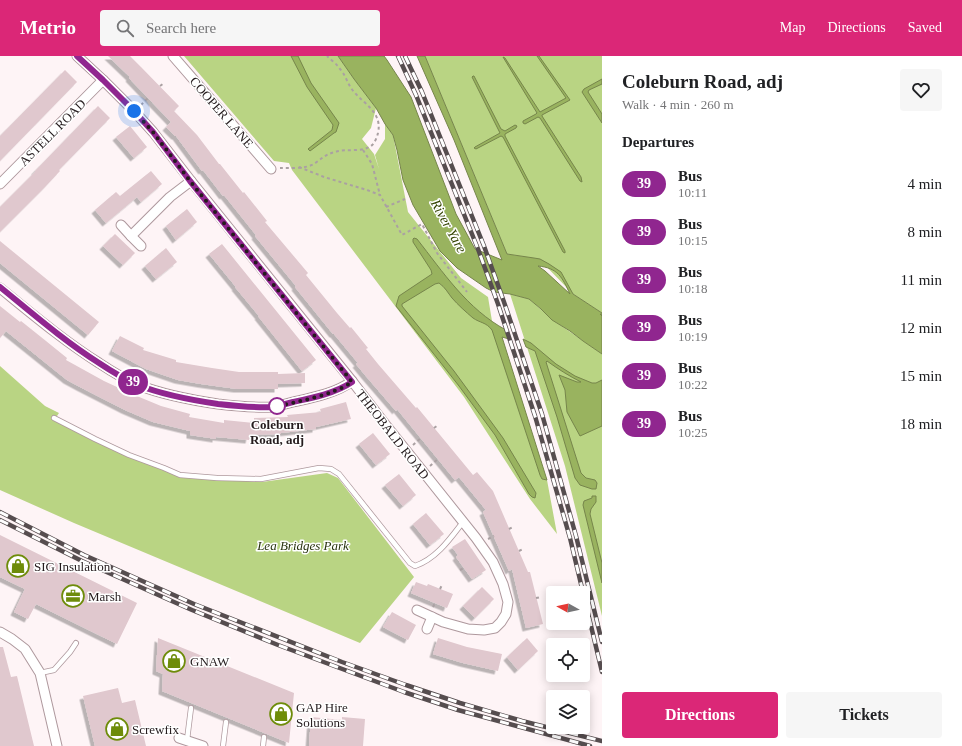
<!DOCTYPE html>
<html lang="en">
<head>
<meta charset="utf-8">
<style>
	:root { --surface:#fff; --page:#f6f6f6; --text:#202124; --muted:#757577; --accent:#db2777 }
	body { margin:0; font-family:Georgia,serif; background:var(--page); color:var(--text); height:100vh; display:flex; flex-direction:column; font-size:15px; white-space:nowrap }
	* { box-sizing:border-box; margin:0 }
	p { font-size:13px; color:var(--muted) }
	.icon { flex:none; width:22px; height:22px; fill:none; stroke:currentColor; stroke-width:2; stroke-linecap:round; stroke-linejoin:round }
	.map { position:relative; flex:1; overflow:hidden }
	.sheet { display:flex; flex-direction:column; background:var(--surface); width:360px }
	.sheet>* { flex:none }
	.badge { padding:0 8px; border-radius:13px; font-size:14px; line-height:26px }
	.needle { width:26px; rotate:278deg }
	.buttons { position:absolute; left:546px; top:530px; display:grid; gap:8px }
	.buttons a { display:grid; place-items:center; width:44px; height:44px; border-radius:4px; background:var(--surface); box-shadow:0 2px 10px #0003; font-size:20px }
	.you { position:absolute; width:20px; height:20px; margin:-10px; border:3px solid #fff; border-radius:50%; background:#1a73e8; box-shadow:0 0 0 6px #1a73e833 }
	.map>.badge { position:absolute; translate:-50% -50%; box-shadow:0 0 0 2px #fff }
	h2 { padding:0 20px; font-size:15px; line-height:36px }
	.round { display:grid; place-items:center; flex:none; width:42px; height:42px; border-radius:4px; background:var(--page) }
	.overview { display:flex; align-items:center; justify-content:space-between; height:68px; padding:0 20px }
	h1 { font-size:19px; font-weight:800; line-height:30px }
	.cta { display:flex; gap:8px; margin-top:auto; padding:8px 20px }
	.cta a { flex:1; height:46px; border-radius:4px; background:var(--accent); color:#fff; font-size:16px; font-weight:800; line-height:46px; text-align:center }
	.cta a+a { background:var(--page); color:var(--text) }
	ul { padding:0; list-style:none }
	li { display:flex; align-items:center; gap:12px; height:48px; padding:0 20px }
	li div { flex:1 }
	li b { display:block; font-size:15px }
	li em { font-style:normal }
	li .badge { min-width:44px; font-weight:700; text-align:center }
	header { display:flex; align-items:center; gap:24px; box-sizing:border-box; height:56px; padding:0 20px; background:var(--accent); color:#fff }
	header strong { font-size:19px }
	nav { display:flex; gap:22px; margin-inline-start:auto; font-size:14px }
	.search { width:280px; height:36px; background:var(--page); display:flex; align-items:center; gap:10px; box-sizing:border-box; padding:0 14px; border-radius:4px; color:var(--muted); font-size:15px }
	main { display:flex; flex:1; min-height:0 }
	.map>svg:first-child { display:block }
	.green { fill:#b9d483 }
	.water { fill:#99b35f; stroke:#76854b; fill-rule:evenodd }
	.building { fill:#e0c8ce; filter:url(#shadow) }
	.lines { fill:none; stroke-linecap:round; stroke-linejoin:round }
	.lane-casing { stroke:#ae989d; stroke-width:6 }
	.street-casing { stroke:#ae989d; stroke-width:11 }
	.path { stroke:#aaa0a2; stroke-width:2; stroke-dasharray:3 3; stroke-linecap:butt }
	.lane { stroke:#fff; stroke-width:4.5 }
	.street { stroke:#fff; stroke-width:9 }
	.rail-casing { stroke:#564d4f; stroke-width:4.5 }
	.rail { stroke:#fff; stroke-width:3; stroke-dasharray:9; stroke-linecap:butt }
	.line-casing { stroke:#fff; stroke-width:9 }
	.line { stroke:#90268f; stroke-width:6 }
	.walk { stroke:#241b1d; stroke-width:4; stroke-dasharray:0 7.2 }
	.stop-dot { fill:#fff; stroke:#90268f; stroke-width:2 }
	.labels { text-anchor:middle; stroke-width:3; stroke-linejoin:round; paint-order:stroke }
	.street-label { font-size:13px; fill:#241b1d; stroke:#fff }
	.stop-label { font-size:13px; font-weight:bold; fill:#241b1d; stroke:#fff }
	.park-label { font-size:13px; font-style:italic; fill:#28330f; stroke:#fff }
	.poi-label { font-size:13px; fill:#241b1d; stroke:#fff; text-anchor:start }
	.water-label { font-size:14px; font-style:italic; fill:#334302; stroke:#fff }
</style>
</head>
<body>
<header>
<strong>Metrio</strong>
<div class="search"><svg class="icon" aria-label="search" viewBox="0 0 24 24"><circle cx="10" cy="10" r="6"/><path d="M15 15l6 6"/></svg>Search here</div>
<nav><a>Map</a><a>Directions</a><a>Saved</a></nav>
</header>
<main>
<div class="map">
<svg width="602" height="690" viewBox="0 0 602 690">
	<defs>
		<filter id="shadow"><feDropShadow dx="-3.5" dy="3.5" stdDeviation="0" flood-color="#0004"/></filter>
	</defs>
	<rect width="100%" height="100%" fill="#fef4f6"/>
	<g class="green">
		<path d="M184 0H338L354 23 376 52 371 72 362 83 374 98 379 113 375 99 385 83V68L393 79 408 156 461 222 488 241 493 271 542 423 547 424 557 478 530 443 464 341 292 114 289 107 274 105Z"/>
		<path d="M425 0H602V257L573 238 540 204 507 198Z"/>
		<path d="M510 238 529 243 553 264 602 298V560L565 410Z"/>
		<path d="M0 310 45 350 59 357 55 363 113 393 185 421 262 426 327 417 338 422 414 521 360 587 74 467 0 434Z"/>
	</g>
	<g class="water">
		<path d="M291 0H298L311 27 339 67 336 76 334 77 310 95 308 93 332 74 333 69 307 31Z"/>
		<path d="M338 0H384L387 4 411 41 456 158 475 193 502 204 454 84 417 0H425L507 198 534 202 540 203 549 208 561 216 573 238 602 257V259L600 258 602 260V298L583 285 570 275 552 264 541 253 529 243 510 238 494 236 486 232 457 212 440 195 413 149 403 124 397 94 393 79 385 68 376 52 354 23ZM538 210C558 212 562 221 570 238L545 215Z"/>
		<path d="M537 0H539L570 44 542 59V60L581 121 582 126 580 125 540 62 538 61 525 68 523 67V65L536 58 537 57 503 1 505 2 540 56 566 42Z"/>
		<path d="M473 20H474L501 73 505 75 515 69 517 70 516 72 505 78V80L565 195V197L563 196 503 81 501 80 476 93 474 92 475 91 500 77 472 21Z"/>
		<path d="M602 23V28L589 34 588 36 602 58V67L582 36 584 33Z"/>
		<path d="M414 182 417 183C443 216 467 253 506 274L509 283 502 281 547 424 542 423 540 419 492 274C486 266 480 267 473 262 466 256 458 249 452 242 448 237 445 231 439 227L435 228 402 248V250L454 315 503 382 536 437 535 442 532 441 529 438 495 379 459 330 396 250 399 240 432 218 431 214 413 186V183Z"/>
		<path d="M523 283 531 287 556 308 575 320 592 327H596L602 324V370L580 380 567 356 565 334 559 319 577 326H581C569 320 558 313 547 305L546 306 581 417 586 422 595 424 597 427 596 433H592L580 429 575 422 557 361 535 295 526 291Z"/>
		<path d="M592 440H596V446L591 453 590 458 602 507V527L583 449 584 445 592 442Z"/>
	</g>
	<g class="building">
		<path d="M108 0H130L141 11 179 50 174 55 197 79 219 108H220L243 137 244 136 267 165 265 166 308 217 306 219 337 257 350 272 351 271 368 292 366 293 378 308 416 352 417 351 473 419 477 416 493 435 528 516H530L543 568 526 572 512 513 509 515 483 456 486 454 459 421 455 424 397 353 396 355 365 319 356 308 358 307 334 278H333L295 231 296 230 255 180 256 179 224 139 223 140 203 114 202 115 176 80H175L166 71 171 66 129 22 130 21Z"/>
		<path d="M65 14 77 26 0 105V80Z"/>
		<path d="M98 50 110 62 59 114 60 115 45 131 0 176V151L35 116V115Z"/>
		<path d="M130 70 147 91 134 102 116 81Z"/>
		<path d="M151 115 162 128 141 146 137 141 106 167 95 154 116 136 120 140Z"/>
		<path d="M187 153 197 166 176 184 166 170Z"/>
		<path d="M115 178 135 197 123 209 103 190Z"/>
		<path d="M0 185 99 266 88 279 0 207Z"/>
		<path d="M222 188 316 304 302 315 258 260H259L235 231H236L209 198Z"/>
		<path d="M166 192 177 206 156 223 145 210Z"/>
		<path d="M0 250 20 266 21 265 46 285 67 302 66 304 104 325 132 338 161 350 190 358 189 361 224 367V364L254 367V362L288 361 287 359 321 356 320 353 346 346 351 363 316 371V373L281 377V378L250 379 249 384 216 381V383L190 379V375L153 366 125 354 80 331 67 324 6 275 0 282Z"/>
		<path d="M120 280 144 292 143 294 176 304V306L212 312 239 316H278V318L305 317V327L278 328V333H237L201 328 178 324 146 313 112 295Z"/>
		<path d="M373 377 390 398 376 409 359 388Z"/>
		<path d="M399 418 416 439 403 450 385 429Z"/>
		<path d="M426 457 444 478 430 489 413 468Z"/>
		<path d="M0 479 137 547 117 588 36 548 28 563 14 556 25 533 0 521Z"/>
		<path d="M465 483 486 514 472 523 456 501 458 499 452 491Z"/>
		<path d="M416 526 427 530 428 528 453 538 447 552 411 537Z"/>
		<path d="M482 531 494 543 475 562 463 550Z"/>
		<path d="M392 556 416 569 408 584 383 571Z"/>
		<path d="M158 582 294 637 289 687 162 635 163 618 156 615Z"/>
		<path d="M438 582 467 591 502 598 498 615 463 607 433 598Z"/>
		<path d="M527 582 538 595 518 614 507 601Z"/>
		<path d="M0 591H3L11 621 17 620 34 690H0Z"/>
		<path d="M118 632 122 647 135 644 146 690H95L83 640Z"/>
		<path d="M311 661 342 664V661L365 663 363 690H309Z"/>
	</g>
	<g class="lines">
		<g class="lane-casing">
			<g id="lane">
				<path d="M54 362 95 383 129 399 164 412 180 419 217 422 261 423 319 412 331 413 339 418 410 507 415 510C436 503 450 483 463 466"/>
				<path d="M40 617 54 614 70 596 76 587"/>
				<path d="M187 684 191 652"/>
				<path d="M223 690 226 666"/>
				<path d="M263 690 264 681"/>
			</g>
		</g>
		<g class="street-casing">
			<g id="street">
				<path d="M77 0 103 24 134 55 153 76 191 125 352 325 385 368 476 482 493 506 503 528 508 546 506 558 501 566 495 572 484 574 468 573 443 566 417 554"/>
				<path d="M173 0 271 113"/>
				<path d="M0 128 103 24"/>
				<path d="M121 169 131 180 170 141 191 125"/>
				<path d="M131 180 141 190"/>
				<path d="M0 232C32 258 64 285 99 307 111 315 124 323 138 329 164 339 191 344 218 348 235 350 254 352 272 351 279 350 286 348 293 346 311 342 337 337 352 325"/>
				<path d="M427 573 432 561"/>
				<path d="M0 576 12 583 25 593 40 617 57 690"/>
				<path d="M179 682 203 690"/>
			</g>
		</g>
		<g class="path">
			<path d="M160 30 164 27"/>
			<path d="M141 49 148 42"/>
			<path d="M363 94 372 108 380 139"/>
			<path d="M299 111 324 121 367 134 380 139 402 179 422 168 437 197 467 236"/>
			<path d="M280 112C291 112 305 113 314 108 321 103 326 98 335 96 346 92 361 97 371 90 375 87 377 81 378 77 383 55 361 47 351 32 347 26 345 18 340 13 337 8 331 4 327 0"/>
			<path d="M386 151 405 143"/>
			<path d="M434 372 438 369"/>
			<path d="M413 389 421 382"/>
			<path d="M430 410 438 403"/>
			<path d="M509 473 513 471"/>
			<path d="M488 483 494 480"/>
			<path d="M519 495 523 493"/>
			<path d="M460 514 464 512"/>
			<path d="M440 533 442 529"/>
			<path d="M536 542 541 541"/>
			<path d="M433 551 435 547"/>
		</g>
		<use href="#lane" class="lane"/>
		<use href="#street" class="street"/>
		<g class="rail-casing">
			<g id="rail">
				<path d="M398 0 416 39 478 193 498 248 535 360 570 482 602 616"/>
				<path d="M405 0 422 36 484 190 504 246 542 358 576 480 602 586"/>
				<path d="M0 456 84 499 194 548 342 606 406 629 460 647 522 665 602 685"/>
				<path d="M0 464 82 505 192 554 278 589 404 636 458 654 590 690"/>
			</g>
		</g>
		<use href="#rail" class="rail"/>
	</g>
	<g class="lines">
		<g class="line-casing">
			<path id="line" d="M0 231C32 257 64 285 99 307 111 315 124 323 138 329 163 339 191 344 218 348 236 350 254 352 272 351 279 350 286 348 293 346 312 342 336 337 352 326L190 125 153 76 134 55 103 24 77 0"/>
		</g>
		<use href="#line" class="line"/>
		<path class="walk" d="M134 55 153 76 190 125 352 326C333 339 297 346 273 351L277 350"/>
	</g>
	<defs>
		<g id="shop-ring" transform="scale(1.15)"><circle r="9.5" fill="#fff" stroke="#6e8c0a" stroke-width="1.5"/><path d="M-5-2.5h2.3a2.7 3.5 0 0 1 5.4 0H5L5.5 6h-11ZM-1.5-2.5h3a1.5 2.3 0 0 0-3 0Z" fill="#6e8c0a"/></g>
		<g id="office-ring" transform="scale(1.15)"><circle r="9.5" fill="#fff" stroke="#6e8c0a" stroke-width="1.5"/><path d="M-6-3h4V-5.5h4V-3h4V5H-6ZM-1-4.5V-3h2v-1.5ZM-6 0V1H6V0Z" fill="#6e8c0a"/></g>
	</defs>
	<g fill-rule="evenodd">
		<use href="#shop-ring" x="18" y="510"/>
		<use href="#office-ring" x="73" y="540"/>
		<use href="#shop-ring" x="174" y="605"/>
		<use href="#shop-ring" x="281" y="658"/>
		<use href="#shop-ring" x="117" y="673"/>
	</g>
	<circle class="stop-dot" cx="277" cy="350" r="8"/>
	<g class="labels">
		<g class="street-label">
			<text transform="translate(222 56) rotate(49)" y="5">COOPER LANE</text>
			<text transform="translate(52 76) rotate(-45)" y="5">ASTELL ROAD</text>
			<text transform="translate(393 378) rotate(52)" y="5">THEOBALD ROAD</text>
		</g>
		<g class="stop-label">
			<text x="277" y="373">Coleburn<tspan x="277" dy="15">Road, adj</tspan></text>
		</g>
		<g class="park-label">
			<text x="303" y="494">Lea Bridges Park</text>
		</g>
		<g class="poi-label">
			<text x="34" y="515">SIG Insulation</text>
			<text x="88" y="545">Marsh</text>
			<text x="190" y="610">GNAW</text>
			<text x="296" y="656">GAP Hire<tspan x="296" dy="15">Solutions</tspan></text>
			<text x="132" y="678">Screwfix</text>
		</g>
		<g class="water-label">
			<text transform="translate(449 170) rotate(61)" y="5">River Yare</text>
		</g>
	</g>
</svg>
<div class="buttons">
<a><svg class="needle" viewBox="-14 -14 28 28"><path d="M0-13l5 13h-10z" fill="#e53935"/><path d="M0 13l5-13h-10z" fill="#757577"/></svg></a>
<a><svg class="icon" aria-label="locate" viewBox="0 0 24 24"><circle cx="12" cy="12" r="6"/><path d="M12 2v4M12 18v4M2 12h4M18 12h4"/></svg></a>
<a><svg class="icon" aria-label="layers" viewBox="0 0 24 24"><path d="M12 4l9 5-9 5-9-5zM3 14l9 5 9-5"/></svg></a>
</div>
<div class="you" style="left:134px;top:55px"></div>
<b class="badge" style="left:133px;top:326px;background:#90268f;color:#fff">39</b>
</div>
<section class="sheet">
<div class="overview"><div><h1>Coleburn Road, adj</h1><p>Walk · 4 min · 260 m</p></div><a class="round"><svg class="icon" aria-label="heart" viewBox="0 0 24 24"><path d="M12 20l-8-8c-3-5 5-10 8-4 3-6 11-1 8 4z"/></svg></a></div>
<h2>Departures</h2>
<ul>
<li><span class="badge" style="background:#90268f;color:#fff">39</span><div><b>Bus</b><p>10:11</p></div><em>4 min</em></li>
<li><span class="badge" style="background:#90268f;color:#fff">39</span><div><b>Bus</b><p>10:15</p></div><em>8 min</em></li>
<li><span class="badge" style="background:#90268f;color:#fff">39</span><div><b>Bus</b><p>10:18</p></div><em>11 min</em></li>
<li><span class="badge" style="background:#90268f;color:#fff">39</span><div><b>Bus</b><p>10:19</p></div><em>12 min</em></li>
<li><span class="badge" style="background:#90268f;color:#fff">39</span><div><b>Bus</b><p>10:22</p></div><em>15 min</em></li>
<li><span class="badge" style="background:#90268f;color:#fff">39</span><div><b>Bus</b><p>10:25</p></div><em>18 min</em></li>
</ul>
<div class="cta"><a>Directions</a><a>Tickets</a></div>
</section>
</main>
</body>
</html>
